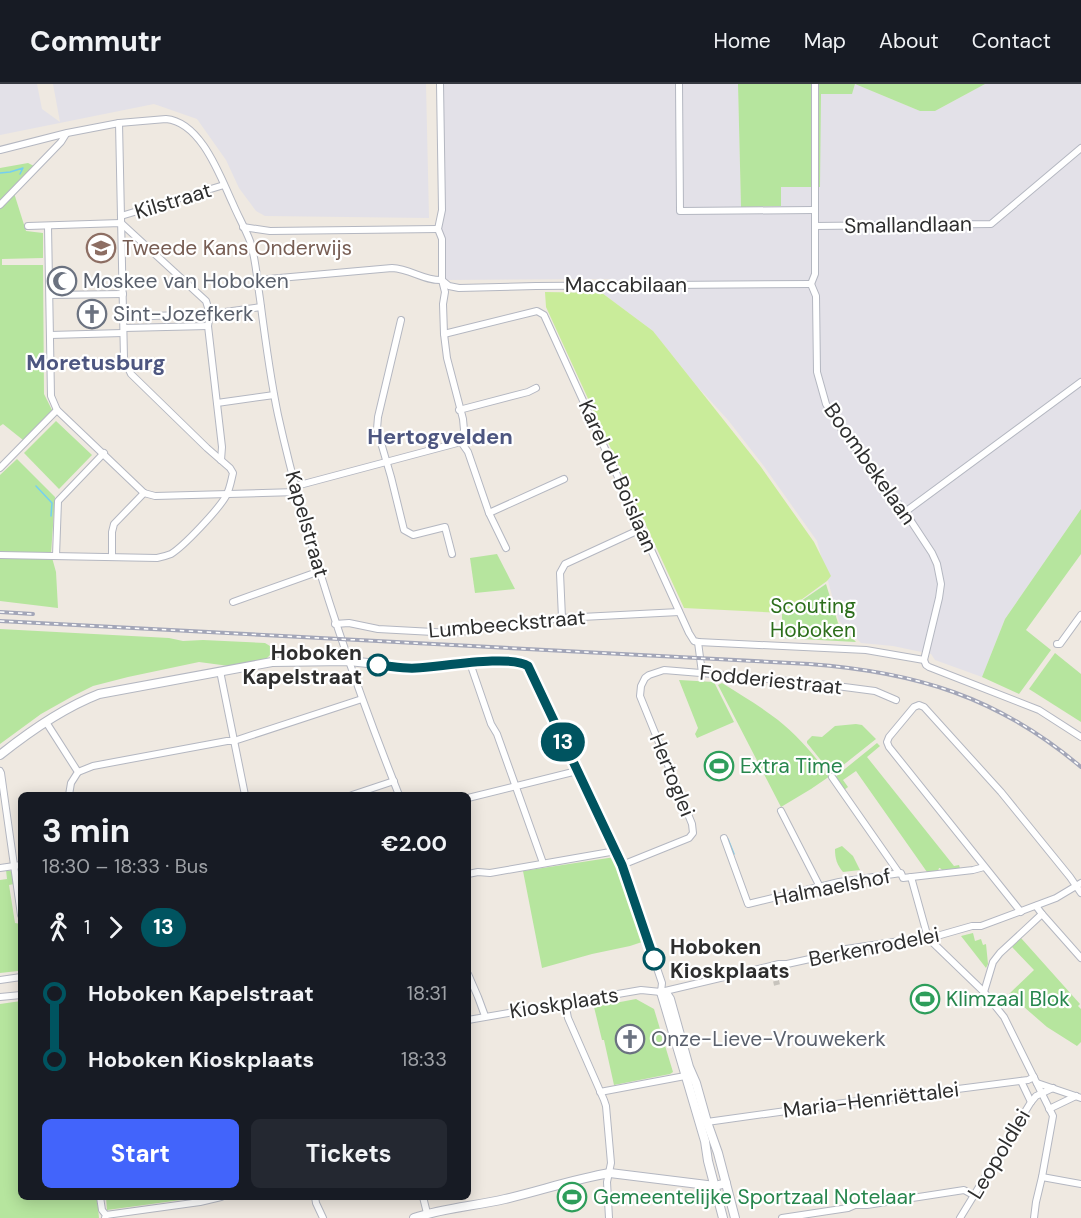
<!DOCTYPE html>
<html lang="en">
<head>
<meta charset="utf-8">
<style>
	:root { --surface:#171b24; --page:#242831; --text:#f1f3f6; --muted:#9ea1a6; --line:#363941; --accent:#4264fb }
	body { margin:0; font-family:"DM Sans",sans-serif; background:var(--page); color:var(--text); height:100vh; display:flex; flex-direction:column; font-size:22px; white-space:nowrap }
	* { box-sizing:border-box; margin:0 }
	p { font-size:20px; color:var(--muted) }
	.icon { flex:none; width:33px; height:33px; fill:none; stroke:currentColor; stroke-width:2; stroke-linecap:round; stroke-linejoin:round }
	.map { position:relative; flex:1; overflow:hidden }
	.sheet { position:absolute; left:18px; top:708px; width:453px; height:408px; display:flex; flex-direction:column; background:var(--surface); border-radius:9px; box-shadow:0 3px 15px #0003 }
	.sheet>* { flex:none }
	.badge { padding:0 12px; border-radius:20px; font-size:21px; line-height:39px }
	.map>.badge { position:absolute; translate:-50% -50%; box-shadow:0 0 0 3px #fff }
	.legs { display:flex; align-items:center; gap:9px; height:66px; padding:0 24px; font-size:20px }
	.legs p { margin-inline-start:auto }
	.summary { display:flex; align-items:center; justify-content:space-between; height:102px; padding:0 24px }
	h1 { font-size:33px; font-weight:700; line-height:45px }
	.primary-button { display:flex; gap:12px; margin-top:auto; padding:12px 24px }
	.primary-button a { flex:1; height:69px; border-radius:9px; background:var(--accent); color:#fff; font-size:24px; font-weight:700; line-height:69px; text-align:center }
	.primary-button a+a { background:var(--page); color:var(--text) }
	ul { padding:0 24px; list-style:none }
	li { display:flex; align-items:center; gap:21px; height:66px; font-size:22px }
	li i { display:grid; place-items:center; width:9px; height:100%; margin:0 8px; background:currentColor }
	li i::after { content:''; width:15px; height:15px; margin:-8px; border:4px solid; border-radius:50%; background:var(--surface) }
	li p { margin-inline-start:auto }
	li:first-child i { background:linear-gradient(#0000 50%,currentColor 0) }
	li:last-child i { background:linear-gradient(currentColor 50%,#0000 0) }
	header { display:flex; align-items:center; gap:36px; box-sizing:border-box; height:84px; padding:0 30px; background:var(--surface); border-bottom:2px solid var(--line) }
	header strong { font-size:28px }
	nav { display:flex; gap:33px; margin-inline-start:auto; font-size:21px }
	.map>svg:first-child { display:block }
	.industrial { fill:#e3e1e8 }
	.green { fill:#b6e59e }
	.pitch { fill:#c9ec9a }
	.lines { fill:none; stroke-linecap:round; stroke-linejoin:round }
	.stream { stroke:#75cff0; stroke-width:1.5 }
	.street-tunnel { stroke:#c8c4bd; stroke-width:6; stroke-dasharray:6 3; stroke-linecap:butt }
	.street-casing { stroke:#b4b7c1; stroke-width:8 }
	.secondary-casing { stroke:#b4b7c1; stroke-width:10 }
	.street { stroke:#fff; stroke-width:6 }
	.secondary { stroke:#fff; stroke-width:8 }
	.rail-casing { stroke:#a3a6b8; stroke-width:4 }
	.rail { stroke:#fff; stroke-width:1.5; stroke-dasharray:4.5; stroke-linecap:butt }
	.line-1-casing { stroke:#fff; stroke-width:14 }
	.line-1 { stroke:#005460; stroke-width:9 }
	.stop-1-dot { fill:#fff; stroke:#005460; stroke-width:3 }
	.labels { text-anchor:middle; stroke-width:4.5; stroke-linejoin:round; paint-order:stroke }
	.street-label { font-size:21px; fill:#2e2e2e; stroke:#fff }
	.education-label { font-size:21px; fill:#785e54; stroke:#fff; text-anchor:start }
	.worship-label { font-size:21px; fill:#5b616d; stroke:#fff; text-anchor:start }
	.park-label { font-size:21px; fill:#2c6e1b; stroke:#fff }
	.stop-label { font-size:21px; font-weight:bold; fill:#2e2e2e; stroke:#fff; text-anchor:end }
	.leisure-label { font-size:21px; fill:#27864d; stroke:#fff; text-anchor:start }
	.neighbourhood-label { font-size:22px; font-weight:bold; fill:#4d5680; stroke:#fff }
</style>
</head>
<body>
<header>
<strong>Commutr</strong>
<nav><a>Home</a><a>Map</a><a>About</a><a>Contact</a></nav>
</header>
<div class="map">
<svg width="1081" height="1134" viewBox="0 0 1081 1134">
	<rect width="100%" height="100%" fill="#efe9e1"/>
	<g class="industrial">
		<path d="M0 0H37L42 25 60 38 53 0H426L429 134 265 132 256 127 239 104 226 76 197 35 154 20 0 51Z"/>
		<path d="M440 0H738L741 123H759L781 122V103H820V10H851L855 0 920 27H935L985 0H1081V425L1005 535 982 593 935 576 931 570 893 562 861 559 839 537 817 457 763 381 728 336 696 301 653 247 602 209 610 195 442 196Z"/>
	</g>
	<g class="green">
		<path d="M738 0H985L935 27H920L855 0 852 10H821L820 103H781V122L741 123Z"/>
		<path d="M28 79 34 82 15 101 14 109 26 147 43 149V174L2 175V181H43L44 310 52 326 23 356 3 340 0 342V84Z"/>
		<path d="M56 337 92 371 59 405 24 369Z"/>
		<path d="M17 375 55 413 51 470 56 488 58 524 0 517V391Z"/>
		<path d="M1081 425V470L1026 546 1051 566 1019 610 982 593 1005 535Z"/>
		<path d="M497 470 515 505 475 509 470 474Z"/>
		<path d="M826 500 838 539 856 558 782 554V530Z"/>
		<path d="M0 545 169 554 183 557 203 556 265 559 270 562 271 570 266 575 229 582 199 578 128 593 93 602 73 612 41 630 0 660Z"/>
		<path d="M1055 569 1081 590V638L1029 605Z"/>
		<path d="M679 596 714 598 734 638 697 654 695 650 698 644Z"/>
		<path d="M722 599C741 611 760 622 778 636 798 652 814 671 830 692L811 705 781 723 718 601Z"/>
		<path d="M856 640 862 641 876 655 832 690 807 659V657L812 652 822 653 835 642Z"/>
		<path d="M877 659 880 662 867 673 954 782 959 781 960 784 942 786 940 784H939L938 787 927 788 856 687 843 696 848 703 844 706 835 693Z"/>
		<path d="M842 762 853 772 860 786 843 788C837 781 835 775 835 765Z"/>
		<path d="M615 773 642 858 630 862 592 870 542 884 523 787Z"/>
		<path d="M6 786 11 787 13 790 14 800 9 801 15 839 21 840V890L18 887 0 889V796L7 795Z"/>
		<path d="M973 849 975 857 981 855 983 861 986 860 988 880 986 884 961 852Z"/>
		<path d="M1021 854 1080 920 1078 922 1081 925V958L1077 962 1047 943 1009 910 1034 886 1012 863Z"/>
		<path d="M636 915 654 925 673 988 670 990 614 1001 604 956H602L594 923Z"/>
		<path d="M21 917V1113H97L99 1134H0V920Z"/>
		<path d="M106 1113H203L107 1126Z"/>
	</g>
	<path class="pitch" d="M545 208 602 209 653 247 761 383 814 458 831 492 827 497 783 529 684 524 546 223Z"/>
	<g class="lines">
		<g class="stream">
			<path d="M0 89 10 88 23 84 20 90"/>
			<path d="M36 402 52 419 51 432"/>
			<path d="M728 755 734 770"/>
		</g>
		<path class="street-tunnel" d="M774 888 777 901"/>
		<g class="street-casing">
			<g id="street">
				<path d="M440 0 442 126 438 145 442 155V196L445 208 443 220 444 250 447 274 463 335 464 346 461 358 468 368 489 429 506 464"/>
				<path d="M679 0 680 127 814 126"/>
				<path d="M0 66 67 49 119 39 166 35C201 38 220 92 233 120 238 132 245 144 250 157 256 175 257 196 260 215 265 254 270 293 278 331 307 461 350 588 399 711"/>
				<path d="M0 121 61 58 66 50"/>
				<path d="M121 132 224 101"/>
				<path d="M28 142 121 139 206 217 210 230 208 242 222 363 221 376"/>
				<path d="M48 142 51 312 57 326 144 409"/>
				<path d="M815 142 991 140 1081 64"/>
				<path d="M243 143 270 147 438 145"/>
				<path d="M257 196 392 184C411 185 424 197 442 196"/>
				<path d="M443 197 449 202 459 204 536 202 811 200"/>
				<path d="M811 200 816 212 817 288 826 320 842 346 905 428 932 469 937 480 941 500 939 514 924 576"/>
				<path d="M811 200 815 190V0"/>
				<path d="M50 211 123 210"/>
				<path d="M124 233 210 230 261 223"/>
				<path d="M401 236 378 333 377 345 391 393 404 446 413 451 445 443 452 470"/>
				<path d="M124 244 208 242"/>
				<path d="M444 250 537 227 544 231 689 549 694 557 698 558"/>
				<path d="M50 251 123 249"/>
				<path d="M217 319 274 311"/>
				<path d="M459 326 528 308 536 304"/>
				<path d="M0 384 57 326"/>
				<path d="M296 402 461 358"/>
				<path d="M144 409 155 412 297 408"/>
				<path d="M905 428 1081 298"/>
				<path d="M489 429 564 395"/>
				<path d="M0 471 157 474C162 473 166 472 171 470 184 462 218 426 226 412 230 405 231 397 233 389L230 384 207 364 131 290 124 275 119 39"/>
				<path d="M56 472 58 417 104 369"/>
				<path d="M112 473V448L114 440 144 409"/>
				<path d="M233 518 320 487"/>
				<path d="M562 534 560 489 565 480 641 445"/>
				<path d="M335 540 349 539 378 545 452 549 562 534 679 528"/>
				<path d="M698 558 866 566 924 576 926 581 929 583 1039 626 1081 653"/>
				<path d="M698 558 702 589"/>
				<path d="M1057 560H1060L1081 531"/>
				<path d="M470 579 491 640 497 650 543 779"/>
				<path d="M526 580 528 582 622 781 662 899 661 908"/>
				<path d="M220 587 245 711"/>
				<path d="M46 638 78 688 71 699 69 711"/>
				<path d="M0 687 1 689 21 831"/>
				<path d="M78 688 93 682 227 657H234L362 615"/>
				<path d="M832 693 899 789"/>
				<path d="M352 711 394 697"/>
				<path d="M468 714 577 687"/>
				<path d="M781 727 820 803"/>
				<path d="M724 754 748 820 839 798 901 789 903 794 973 786 984 783"/>
				<path d="M622 781 689 754 693 749 692 740 640 612 641 602 645 594 649 591 664 586 725 591 829 601 875 607 896 616"/>
				<path d="M0 784 21 781"/>
				<path d="M468 790 478 788 490 789 616 767"/>
				<path d="M911 793 928 854"/>
				<path d="M1036 822 1042 830 1081 874"/>
				<path d="M1021 828 889 663 887 658 889 653 914 623 919 621 924 623 1001 708 1070 793 1081 809"/>
				<path d="M928 854 984 908 1004 933 1053 1032 1042 1093 1036 1118 1034 1134"/>
				<path d="M468 890 478 913 485 932"/>
				<path d="M0 896 21 893"/>
				<path d="M984 908 993 878 1000 869 1042 830"/>
				<path d="M0 913 21 911"/>
				<path d="M565 919 568 934 604 1016 606 1022 611 1079 607 1098 609 1134"/>
				<path d="M468 936 641 906 661 908 779 880H787L837 869 846 865 900 857 907 858 937 852 972 842H981L1056 814 1081 799"/>
				<path d="M1021 997 1031 1018"/>
				<path d="M1037 999 1081 1014"/>
				<path d="M600 1008 685 992"/>
				<path d="M1049 1025 1076 1012"/>
				<path d="M707 1038 858 1017 874 1014 880 1015 1028 996 1034 993"/>
				<path d="M1042 1093 1081 1100"/>
				<path d="M100 1113 102 1126 106 1131 105 1134"/>
				<path d="M315 1113 316 1119 323 1134"/>
				<path d="M423 1113 427 1129"/>
				<path d="M106 1131 200 1118 221 1113"/>
				<path d="M782 1134 848 1124 855 1121H867L964 1106 973 1111"/>
				<path d="M960 1134 1031 1018 1036 1012 1053 1004"/>
			</g>
		</g>
		<g class="secondary-casing">
			<g id="secondary">
				<path d="M0 671C30 647 63 624 99 610L272 578 349 577 414 584 503 577 519 578 526 580"/>
				<path d="M661 908 666 909 670 915 689 983 696 999 707 1038 718 1069 735 1134"/>
				<path d="M661 908 705 1057 708 1077 723 1134"/>
				<path d="M414 1134C443 1124 475 1122 505 1115 540 1107 574 1095 610 1089L715 1102 726 1099"/>
			</g>
		</g>
		<use href="#street" class="street"/>
		<use href="#secondary" class="secondary"/>
		<g class="rail-casing">
			<g id="rail">
				<path d="M0 528 33 530"/>
				<path d="M0 537 809 580C916 588 998 613 1081 683"/>
			</g>
		</g>
		<use href="#rail" class="rail"/>
	</g>
	<g class="lines">
		<g class="line-1-casing">
			<path id="line-1" d="M378 581C391 582 404 585 416 584 440 583 511 570 528 582L622 781 654 875"/>
		</g>
		<use href="#line-1" class="line-1"/>
	</g>
	<defs>
		<g id="school-ring" transform="scale(1.5)"><circle r="9.5" fill="#fff" stroke="#8d6e63" stroke-width="1.5"/><path d="M0-5L7-2L0 1L-7-2ZM-4 1L0 2.5L4 1V4Q0 6-4 4Z" fill="#8d6e63"/></g>
		<g id="mosque-ring" transform="scale(1.5)"><circle r="9.5" fill="#fff" stroke="#6b7280" stroke-width="1.5"/><path d="M3.5-4.9A6 6 0 1 0 3.5 4.9A5 5 0 1 1 3.5-4.9Z" fill="#6b7280"/></g>
		<g id="church-ring" transform="scale(1.5)"><circle r="9.5" fill="#fff" stroke="#6b7280" stroke-width="1.5"/><path d="M-1.2-6h2.4v3.5h3.3v2.4h-3.3V6h-2.4V-.1h-3.3v-2.4h3.3Z" fill="#6b7280"/></g>
		<g id="stadium-ring" transform="scale(1.5)"><circle r="9.5" fill="#fff" stroke="#2e9e5b" stroke-width="1.5"/><path d="M0-5a6.5 5 0 1 0 0 10a6.5 5 0 1 0 0-10ZM-3.5-1.8h7v3.6h-7Z" fill="#2e9e5b"/></g>
	</defs>
	<g fill-rule="evenodd">
		<use href="#school-ring" x="101" y="164"/>
		<use href="#mosque-ring" x="62" y="197"/>
		<use href="#church-ring" x="92" y="230"/>
		<use href="#stadium-ring" x="719" y="682"/>
		<use href="#stadium-ring" x="925" y="915"/>
		<use href="#church-ring" x="630" y="955"/>
		<use href="#stadium-ring" x="572" y="1113"/>
	</g>
	<g class="stop-1-dot">
		<circle cx="378" cy="581" r="10"/>
		<circle cx="654" cy="875" r="10"/>
	</g>
	<g class="labels">
		<g class="street-label">
			<text transform="translate(173 117) rotate(-17)" y="7">Kilstraat</text>
			<text transform="translate(908 141) rotate(-1)" y="7">Smallandlaan</text>
			<text x="626" y="208">Maccabilaan</text>
			<text transform="translate(870 380) rotate(55)" y="7">Boombekelaan</text>
			<text transform="translate(618 392) rotate(66)" y="7">Karel du Boislaan</text>
			<text transform="translate(307 440) rotate(74)" y="7">Kapelstraat</text>
			<text transform="translate(507 540) rotate(-5)" y="7">Lumbeeckstraat</text>
			<text transform="translate(771 596) rotate(6)" y="7">Fodderiestraat</text>
			<text transform="translate(672 691) rotate(68)" y="7">Hertoglei</text>
			<text transform="translate(832 803) rotate(-11)" y="7">Halmaelshof</text>
			<text transform="translate(874 863) rotate(-11)" y="7">Berkenrodelei</text>
			<text transform="translate(564 919) rotate(-9)" y="7">Kioskplaats</text>
			<text transform="translate(871 1016) rotate(-7)" y="7">Maria-Henriëttalei</text>
			<text transform="translate(999 1070) rotate(-59)" y="7">Leopoldlei</text>
		</g>
		<g class="education-label">
			<text x="122" y="171">Tweede Kans Onderwijs</text>
		</g>
		<g class="worship-label">
			<text x="83" y="204">Moskee van Hoboken</text>
			<text x="113" y="237">Sint-Jozefkerk</text>
			<text x="651" y="962">Onze-Lieve-Vrouwekerk</text>
		</g>
		<g class="park-label">
			<text x="813" y="529">Scouting<tspan x="813" dy="24">Hoboken</tspan></text>
		</g>
		<g class="stop-label">
			<text x="362" y="576">Hoboken<tspan x="362" dy="24">Kapelstraat</tspan></text>
			<text x="670" y="870" text-anchor="start">Hoboken<tspan x="670" dy="24">Kioskplaats</tspan></text>
		</g>
		<g class="leisure-label">
			<text x="740" y="689">Extra Time</text>
			<text x="946" y="922">Klimzaal Blok</text>
			<text x="593" y="1120">Gemeentelijke Sportzaal Notelaar</text>
		</g>
		<g class="neighbourhood-label">
			<text x="96" y="286">Moretusburg</text>
			<text x="440" y="360">Hertogvelden</text>
		</g>
	</g>
</svg>
<b class="badge" style="left:563px;top:658px;background:#005460;color:#fff">13</b>
<section class="sheet">
<div class="summary"><div><h1>3 min</h1><p>18:30 – 18:33 · Bus</p></div><b>€2.00</b></div>
<div class="legs"><svg class="icon" aria-label="walk" viewBox="0 0 24 24"><circle cx="13" cy="4" r="2"/><path d="M13 8l-2 6 4 7M11 14l-3 7M7 12l3-4h3l4 4"/></svg>1<svg class="icon" aria-label="forward" viewBox="0 0 24 24"><path d="M9 5l7 7-7 7"/></svg><b class="badge" style="background:#005460;color:#fff">13</b></div>
<ul>
<li><i style="color:#005460"></i><b>Hoboken Kapelstraat</b><p>18:31</p></li>
<li><i style="color:#005460"></i><b>Hoboken Kioskplaats</b><p>18:33</p></li>
</ul>
<div class="primary-button"><a>Start</a><a>Tickets</a></div>
</section>
</div>
</body>
</html>
